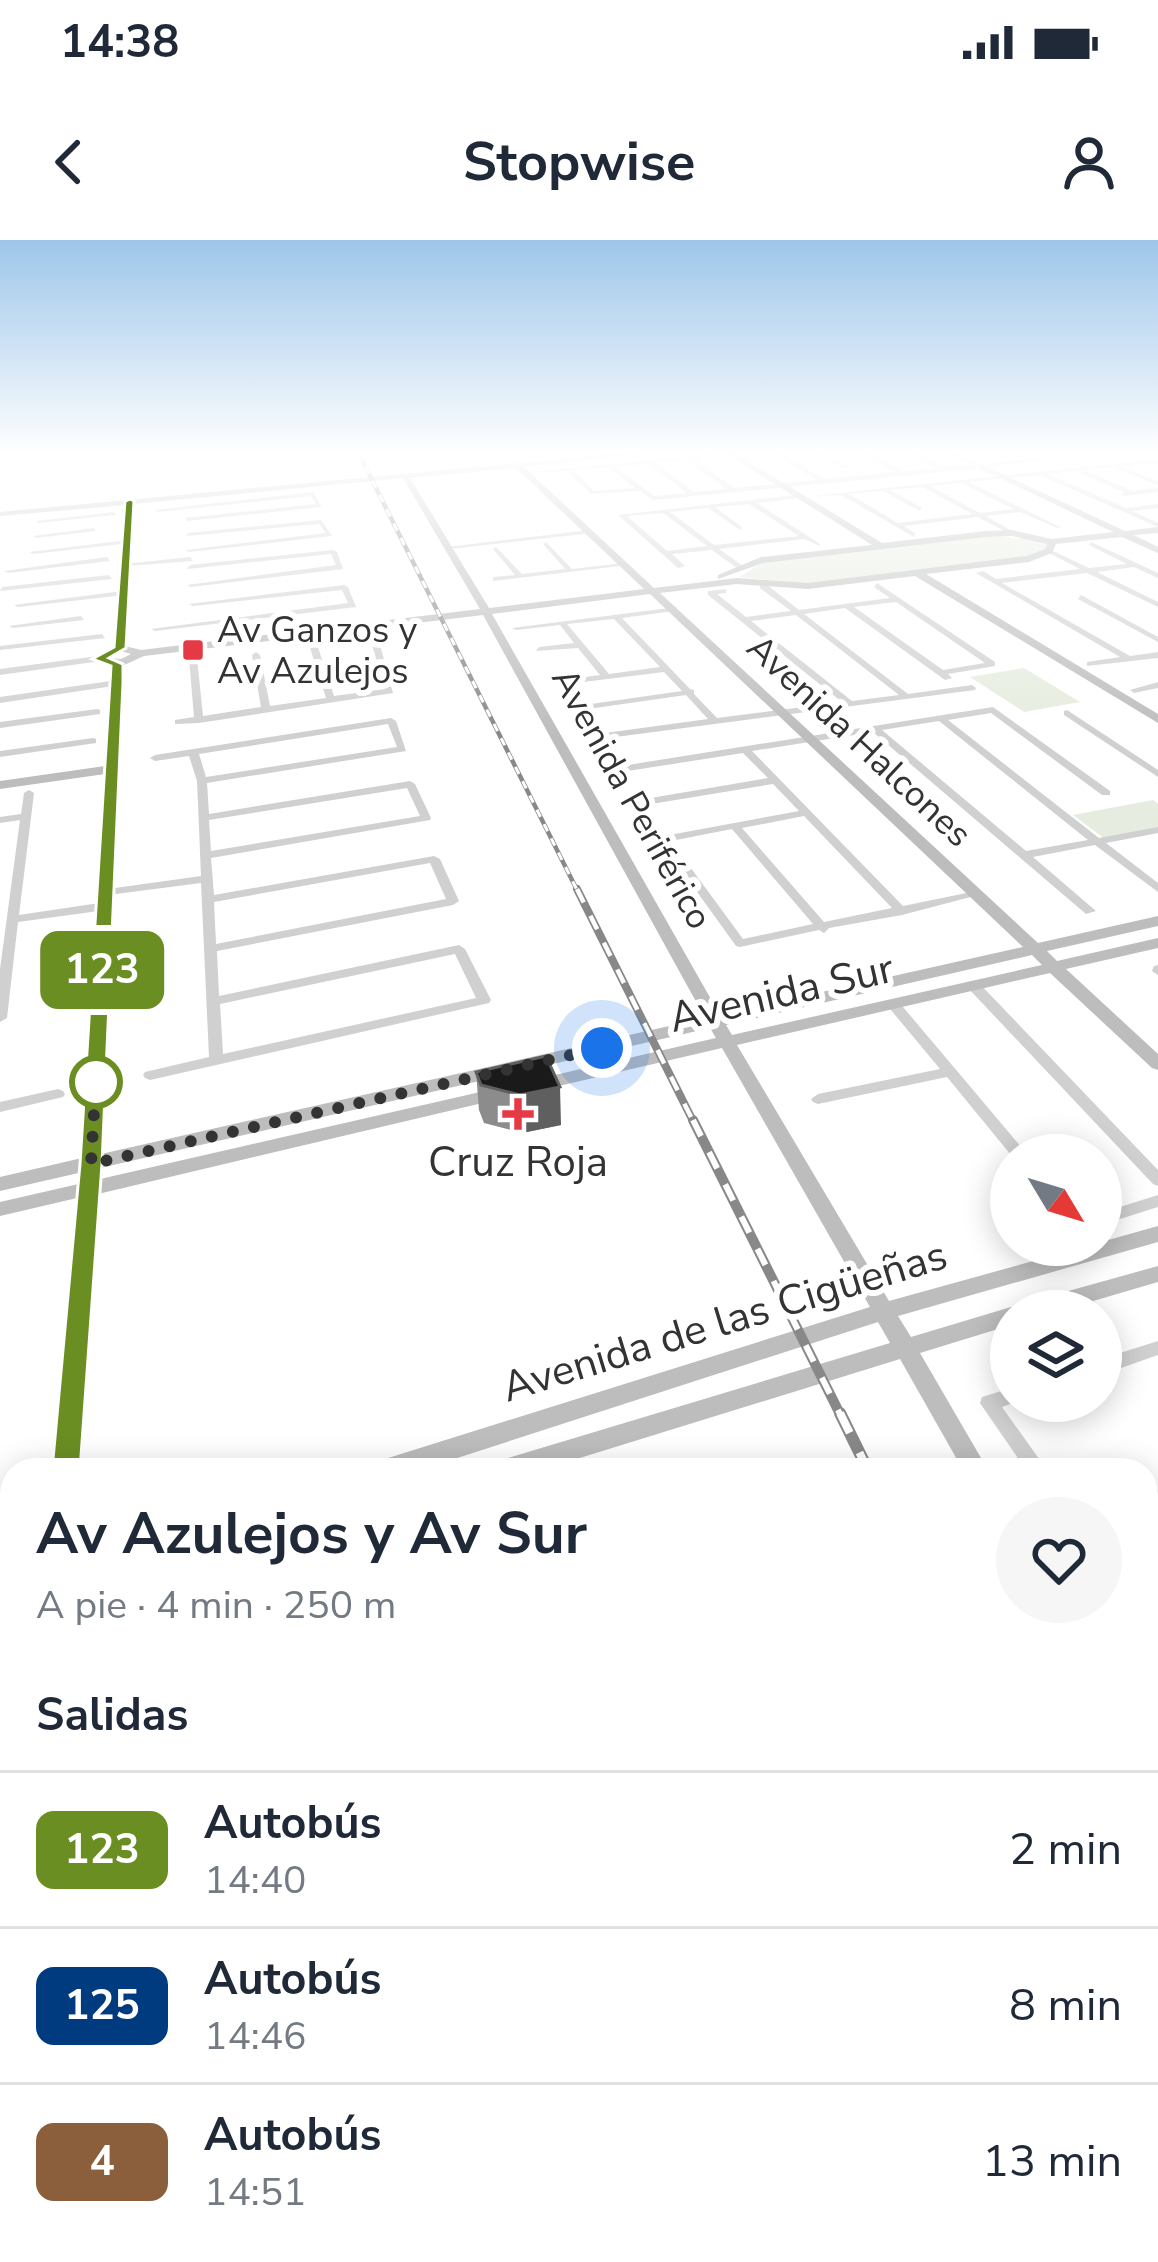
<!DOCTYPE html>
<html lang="es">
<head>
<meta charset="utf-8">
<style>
	:root { --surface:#fff; --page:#f6f6f7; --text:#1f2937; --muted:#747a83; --line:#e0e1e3 }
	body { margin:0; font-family:"Nunito Sans",sans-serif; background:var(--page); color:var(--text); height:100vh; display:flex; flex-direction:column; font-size:45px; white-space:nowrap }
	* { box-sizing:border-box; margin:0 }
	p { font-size:39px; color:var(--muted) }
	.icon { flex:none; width:66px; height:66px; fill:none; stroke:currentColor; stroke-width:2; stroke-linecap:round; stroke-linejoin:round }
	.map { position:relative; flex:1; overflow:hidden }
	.sheet { position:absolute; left:0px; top:1218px; width:1158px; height:804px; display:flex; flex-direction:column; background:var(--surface); border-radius:36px 36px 0 0; box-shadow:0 6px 30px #0003 }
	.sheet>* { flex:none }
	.badge { padding:0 24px; border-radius:18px; font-size:42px; line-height:78px }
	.needle { width:78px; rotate:128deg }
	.tools { position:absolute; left:990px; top:894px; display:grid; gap:24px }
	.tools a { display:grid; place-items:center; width:132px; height:132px; border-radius:50%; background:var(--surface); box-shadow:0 6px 30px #0003; font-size:60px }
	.you { position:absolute; width:60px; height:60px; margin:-30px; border:9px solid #fff; border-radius:50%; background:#1a73e8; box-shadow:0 0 0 18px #1a73e833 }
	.map>.badge { position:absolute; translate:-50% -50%; box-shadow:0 0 0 6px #fff }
	h2 { padding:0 36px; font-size:45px; line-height:108px }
	.round { display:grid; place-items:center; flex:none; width:126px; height:126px; border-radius:63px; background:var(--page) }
	.summary { display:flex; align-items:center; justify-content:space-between; height:204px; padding:0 36px }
	h1 { font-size:57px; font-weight:700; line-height:90px }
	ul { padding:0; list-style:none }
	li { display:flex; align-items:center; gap:36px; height:156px; padding:0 36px; border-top:3px solid var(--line) }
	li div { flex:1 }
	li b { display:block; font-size:45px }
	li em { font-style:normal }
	li .badge { min-width:132px; font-weight:700; text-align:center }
	.status { display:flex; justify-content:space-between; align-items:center; height:84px; padding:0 60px; background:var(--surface); direction:ltr }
	.status svg { height:33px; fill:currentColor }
	header { display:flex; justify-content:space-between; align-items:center; height:156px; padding:0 36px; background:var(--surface); font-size:54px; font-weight:700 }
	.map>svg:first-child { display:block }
	.green { fill:#e6ecdf }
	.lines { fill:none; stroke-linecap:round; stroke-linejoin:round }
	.street { fill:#d0d0d0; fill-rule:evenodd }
	.secondary { fill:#bdbdbd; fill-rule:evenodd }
	.rail-far4-casing { stroke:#888; stroke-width:4.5 }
	.rail-far3-casing { stroke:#888; stroke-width:8 }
	.rail-far2-casing { stroke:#888; stroke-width:10 }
	.rail-far1-casing { stroke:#888; stroke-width:12 }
	.rail-casing { stroke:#888; stroke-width:15 }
	.rail-far4 { stroke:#fff; stroke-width:3; stroke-dasharray:8; stroke-linecap:butt }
	.rail-far3 { stroke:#fff; stroke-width:4.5; stroke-dasharray:15; stroke-linecap:butt }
	.rail-far2 { stroke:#fff; stroke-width:6; stroke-dasharray:18; stroke-linecap:butt }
	.rail-far1 { stroke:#fff; stroke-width:8; stroke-dasharray:22; stroke-linecap:butt }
	.rail { stroke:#fff; stroke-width:10; stroke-dasharray:30; stroke-linecap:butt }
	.wall { fill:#8c8c8c }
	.shaded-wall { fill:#5f5f5f }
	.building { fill:#1a1a1a; stroke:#5f5f5f; stroke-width:3 }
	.line { fill:#6b8e23; stroke:#fff; stroke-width:3 }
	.walk { stroke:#333; stroke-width:12; stroke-dasharray:0 21.6 }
	.poi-dot { fill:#e63946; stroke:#fff; stroke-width:4.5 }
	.stop-dot { fill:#fff; stroke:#6b8e23; stroke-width:6 }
	.labels { text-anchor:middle; stroke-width:12; stroke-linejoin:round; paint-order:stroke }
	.far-poi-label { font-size:36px; fill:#333; stroke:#fff; text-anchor:start }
	.far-street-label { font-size:36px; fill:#333; stroke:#fff }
	.street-label { font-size:42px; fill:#333; stroke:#fff }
	.poi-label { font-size:42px; fill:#333; stroke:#fff }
</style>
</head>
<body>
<div class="status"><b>14:38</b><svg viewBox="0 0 49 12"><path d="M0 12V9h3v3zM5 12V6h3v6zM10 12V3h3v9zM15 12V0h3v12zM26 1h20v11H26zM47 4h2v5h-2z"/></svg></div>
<header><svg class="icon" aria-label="back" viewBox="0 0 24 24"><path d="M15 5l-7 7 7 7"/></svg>Stopwise<svg class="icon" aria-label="person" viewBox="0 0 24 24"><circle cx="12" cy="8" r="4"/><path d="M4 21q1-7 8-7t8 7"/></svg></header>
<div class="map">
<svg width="1158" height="2022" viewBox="0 0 1158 2022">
	<rect width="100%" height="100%" fill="#fff"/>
	<g class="green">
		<path d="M991 296 1038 300 1047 305 1043 311 1019 319 807 344 739 337 764 322Z"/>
		<path d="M1024 428 1080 462 1024 472 970 437Z"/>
		<path d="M1153 560 1158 564V589L1105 599 1073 575Z"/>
	</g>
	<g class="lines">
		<g class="street">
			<path d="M770 212H778L824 239 896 232 858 212H866L904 231 936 228 905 212H913L943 227 1112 212 945 232 653 260 640 251 591 254 567 231 523 233 713 214 715 217 694 219 734 248 817 240ZM687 220 727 249 694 252 656 223ZM649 224 687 253 654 256 615 227ZM608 227 635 248 594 251 573 230Z"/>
			<path d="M813 212H821L848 227 843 228Z"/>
			<path d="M1158 219V223L1121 227 1158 241V245L1112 227 1084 230 1133 251 1158 248V252L1123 256 1120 254 1124 252 1076 231 1047 234 1126 268 1158 264V268L1132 271 1158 283V287L1039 235 968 242 1060 287V289L1020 272 986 276 1014 292 1012 295 978 277 904 286 916 294 914 297 841 255 813 256ZM961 243 1014 269 980 273 930 246ZM923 247 972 274 898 283 849 254 883 251 920 271 922 268 890 250Z"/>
			<path d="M313 252 322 267 187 281 185 278 316 264 311 256 158 272 155 270Z"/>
			<path d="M796 255 798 258 757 263 820 304V306L804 299 719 309 743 326 740 330 712 310 672 314 685 326 678 328 618 275ZM749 264 799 296 714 305 670 272 708 268 740 290 742 287 715 267ZM663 273 707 306 667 311 627 276Z"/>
			<path d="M114 272 116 275 39 283 36 281Z"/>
			<path d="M321 280 332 296 189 312 186 310 326 293 319 284 186 296 188 293Z"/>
			<path d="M94 288 96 291 36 298 33 296Z"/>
			<path d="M590 290 592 293 450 309 447 307Z"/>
			<path d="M129 300 131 303 33 314 29 312Z"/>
			<path d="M546 302 572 329 624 323 628 325 493 341V337L515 335 493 309 496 307 522 334 565 329 543 304Z"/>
			<path d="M1091 302 1158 333V338L1134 327 1097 332 1158 362V367L1087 333 1002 343 1130 416 1158 412V418L1087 426V422L1120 417 976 333 983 331 996 339 1080 329 1047 312 1049 309 1089 328 1127 324 1089 305Z"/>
			<path d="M333 310 337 312 343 329 191 347 187 345 336 325 331 314 187 329 190 325Z"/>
			<path d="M107 317 110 321 8 333 4 331Z"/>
			<path d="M190 317 193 321 128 326 124 324Z"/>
			<path d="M109 335 112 339 0 351 2 347Z"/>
			<path d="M877 343 995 422V426L948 434 952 438 945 440 845 368 804 374 908 454 972 445 976 448 975 450 608 498 605 497V493L708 479 686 455 581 470V466L584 465 682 451 664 432 559 445 558 443 562 440 600 435 578 408 536 411 539 407 574 403 560 385 516 390 512 388 677 367 674 371 622 378 690 449 694 450V454L717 478 842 462 708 355V351L726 349V353L717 354 746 377 791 371 760 348V344H766L799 370 890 358 874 347ZM896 362 985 423 943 430 854 367ZM796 375 899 455 852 461 751 381ZM614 379 660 427 609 434 567 384Z"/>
			<path d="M344 345 348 347 356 367 155 391 151 389 348 363 342 350 193 366 189 364Z"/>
			<path d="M122 351 125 355 18 367 14 365Z"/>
			<path d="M1081 355 1158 397V402L1078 359Z"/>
			<path d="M81 376 84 380 13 388 9 386Z"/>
			<path d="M309 390 313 392 334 456 385 449 371 401 375 399 379 401 393 453 199 483 175 484V480L194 477 189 418 193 415 197 418 203 476 261 467 252 415 256 412 260 415 270 466 326 458 305 392Z"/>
			<path d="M102 394 105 398 0 410V406Z"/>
			<path d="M98 416 101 421 0 435V429Z"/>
			<path d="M117 440 120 441V445L0 463V457Z"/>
			<path d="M1158 442V448L1134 453 1130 450Z"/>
			<path d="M993 467 1110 551V555H1102L991 473 948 480 1099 598 1158 587V593L1106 603 1158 643V652L1095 605 1033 617 1096 671 1086 674 873 492 752 511 903 666 976 651 982 654 902 675 829 688 824 693 819 690 740 707 736 706 659 599 664 596 799 571 773 544 633 567 628 564 633 561 768 538 743 513 615 533 610 530 615 527ZM939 481 1088 600 1026 611 882 490ZM804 576 892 668 824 682 742 588ZM732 589 813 684 743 699 671 601Z"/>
			<path d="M97 469 100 470V474L0 488V482Z"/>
			<path d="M1067 470 1158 530V537L1064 475V471Z"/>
			<path d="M391 478 396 481 406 511 207 543 209 574 410 541 415 544 431 578 430 580 211 618 214 655 434 616 440 619 459 661 453 665 217 711 219 756 459 705 465 709 491 760 489 763 150 840 145 838 143 835 145 832 209 817 201 643 108 655 102 652 108 649 201 636 197 541 189 516 155 521 150 518 155 515ZM388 484 397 507 206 537 199 514ZM407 548 420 576 211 611 209 580ZM430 623 446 659 216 704 214 662ZM455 714 476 758 223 814 220 764Z"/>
			<path d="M93 498 96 499V503L0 517V511Z"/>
			<path d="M29 550 34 553 19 675 106 662 112 666 106 670 18 682 7 778 0 782V729L20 580 0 583V577L21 574 24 553Z"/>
			<path d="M1158 725V735L1152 731 1154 726Z"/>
			<path d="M973 741 978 742 1158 930V946L1153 944 968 748V742Z"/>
			<path d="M893 760 898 761 1028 915H1011L947 837 818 864 813 862 811 859 818 854 940 829 886 764Z"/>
			<path d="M58 849 63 851 65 854 63 857 0 872V862Z"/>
			<path d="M1158 955V967L1101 985V973Z"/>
			<path d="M1158 1101V1115L1101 1135V1119Z"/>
			<path d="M1011 1148V1161H1018L1002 1167 1047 1230H1026L980 1163 982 1157Z"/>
			<path d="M1158 1250V1268L1146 1272V1254Z"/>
			<path d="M350 2010H380L382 2022H352Z"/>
			<path d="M891 2010H935L928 2022H884Z"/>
		</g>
		<g class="secondary">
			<path d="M634 212H663L524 227 654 348 737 338 808 343 1027 316 1045 309 1047 304 1012 296 986 297 763 323 718 339V335L761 317 872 305 724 212H733L882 303 986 291 1012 290 1052 299 1113 292 945 212H955L1125 291 1158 287V293L1134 295 1158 307V313L1122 297 1056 304 1052 313 1029 322 926 334 1158 474V483L915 336 808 349 737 344 660 353 1038 703 1158 676V686L1047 711 1057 721 1158 698V708L1066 729 1158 814V830L1152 828 1050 733 737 805 889 1061 1091 1005H1101V1002L1158 986V1002L898 1076 911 1097 1011 1067 1019 1070 1029 1062 1158 1026V1042L1059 1071H1011V1085L920 1113 988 1230H963L900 1119 541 1230H493L496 1222 505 1219 890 1103 878 1082 420 1230H373L376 1222 385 1219 870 1067 722 808 533 852 524 846 533 840 716 798 710 788 0 951V937L82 918 105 534 0 549V541L105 526 112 424 93 419 115 406 126 265 0 276V272ZM516 228 644 349 489 368 410 238ZM403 238 480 369 141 410 125 406 134 264ZM650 354 1023 707 720 775 492 374ZM483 375 705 778 101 914 122 426 144 416ZM121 411 131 414 121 419 109 418ZM1032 715 1042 725 732 795 726 785Z"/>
			<path d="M502 847 508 849 511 853 508 857 98 954 78 1230H54L77 958 0 976V962Z"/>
			<path d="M12 1335V1361L0 1365V1339Z"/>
			<path d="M12 1377V1405L0 1409V1381Z"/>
			<path d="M1146 1515 1158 1522V1567L1146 1560Z"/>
			<rect x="63" y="2010" width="38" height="12"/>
		</g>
		<g class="rail-far4-casing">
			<path id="rail-far4" d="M358 212 578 652"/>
		</g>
		<g class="rail-far3-casing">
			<path id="rail-far3" d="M577 649 694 883"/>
		</g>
		<g class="rail-far2-casing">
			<path id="rail-far2" d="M693 880 841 1176"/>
		</g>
		<g class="rail-far1-casing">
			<path id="rail-far1" d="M840 1173 868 1230"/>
		</g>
		<g class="rail-casing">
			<path id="rail" d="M1146 1786 1158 1810"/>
		</g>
		<use href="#rail-far4" class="rail-far4"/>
		<use href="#rail-far3" class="rail-far3"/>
		<use href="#rail-far2" class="rail-far2"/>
		<use href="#rail-far1" class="rail-far1"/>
		<use href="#rail" class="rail"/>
	</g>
	<path class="wall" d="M546 816 561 885 522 893 484 883 479 870 476 832Z"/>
	<path class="shaded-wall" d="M560 847 561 885 522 893 520 855Z"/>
	<path class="building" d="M546 816 560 847 520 855 481 845 476 832Z"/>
	<linearGradient id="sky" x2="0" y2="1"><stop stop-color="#9ec6ea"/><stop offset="0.43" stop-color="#fff"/><stop offset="1" stop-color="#fff" stop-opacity="0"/></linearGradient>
	<rect width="1158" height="495" fill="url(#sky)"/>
	<path class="line" d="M130 259 134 261 126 408 109 418 123 424V443L102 924 80 1230 76 1239 66 1242 56 1239 52 1230 80 924 110 443 111 426 92 419 114 407 125 261Z"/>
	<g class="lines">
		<path class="walk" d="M96 842V837L91 924 602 808"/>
	</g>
	<g class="poi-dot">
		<rect x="181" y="398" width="24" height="24" rx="6"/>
		<path d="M512 856h12v12h12v12h-12v12h-12v-12h-12v-12h12z"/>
	</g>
	<circle class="stop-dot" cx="96" cy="842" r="24"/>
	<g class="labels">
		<g class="far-poi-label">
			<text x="217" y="402">Av Ganzos y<tspan x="217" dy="41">Av Azulejos</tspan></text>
		</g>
		<g class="far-street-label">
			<text transform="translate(860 500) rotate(43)" y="13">Avenida Halcones</text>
			<text transform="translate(633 558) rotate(61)" y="13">Avenida Periférico</text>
		</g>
		<g class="street-label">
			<text transform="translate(781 752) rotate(-13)" y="15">Avenida Sur</text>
			<text transform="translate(724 1080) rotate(-17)" y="15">Avenida de las Cigüeñas</text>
		</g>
		<g class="poi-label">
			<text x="518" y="936">Cruz Roja</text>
		</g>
	</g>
</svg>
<div class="tools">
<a><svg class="needle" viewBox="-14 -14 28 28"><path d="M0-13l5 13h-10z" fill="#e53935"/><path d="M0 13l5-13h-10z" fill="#747a83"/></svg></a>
<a><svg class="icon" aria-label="layers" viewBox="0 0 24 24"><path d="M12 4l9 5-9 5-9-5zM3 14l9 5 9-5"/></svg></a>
</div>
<div class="you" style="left:602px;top:808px"></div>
<b class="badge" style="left:102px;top:730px;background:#6b8e23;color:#fff">123</b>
<section class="sheet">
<div class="summary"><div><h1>Av Azulejos y Av Sur</h1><p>A pie · 4 min · 250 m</p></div><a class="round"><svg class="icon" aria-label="heart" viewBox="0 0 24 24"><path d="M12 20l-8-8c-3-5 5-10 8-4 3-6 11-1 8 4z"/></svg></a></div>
<h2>Salidas</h2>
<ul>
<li><span class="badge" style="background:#6b8e23;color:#fff">123</span><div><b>Autobús</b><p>14:40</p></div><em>2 min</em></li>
<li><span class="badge" style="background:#003b80;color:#fff">125</span><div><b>Autobús</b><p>14:46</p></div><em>8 min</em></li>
<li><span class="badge" style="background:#8b5e3c;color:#fff">4</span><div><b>Autobús</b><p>14:51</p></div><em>13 min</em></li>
</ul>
</section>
</div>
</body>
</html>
